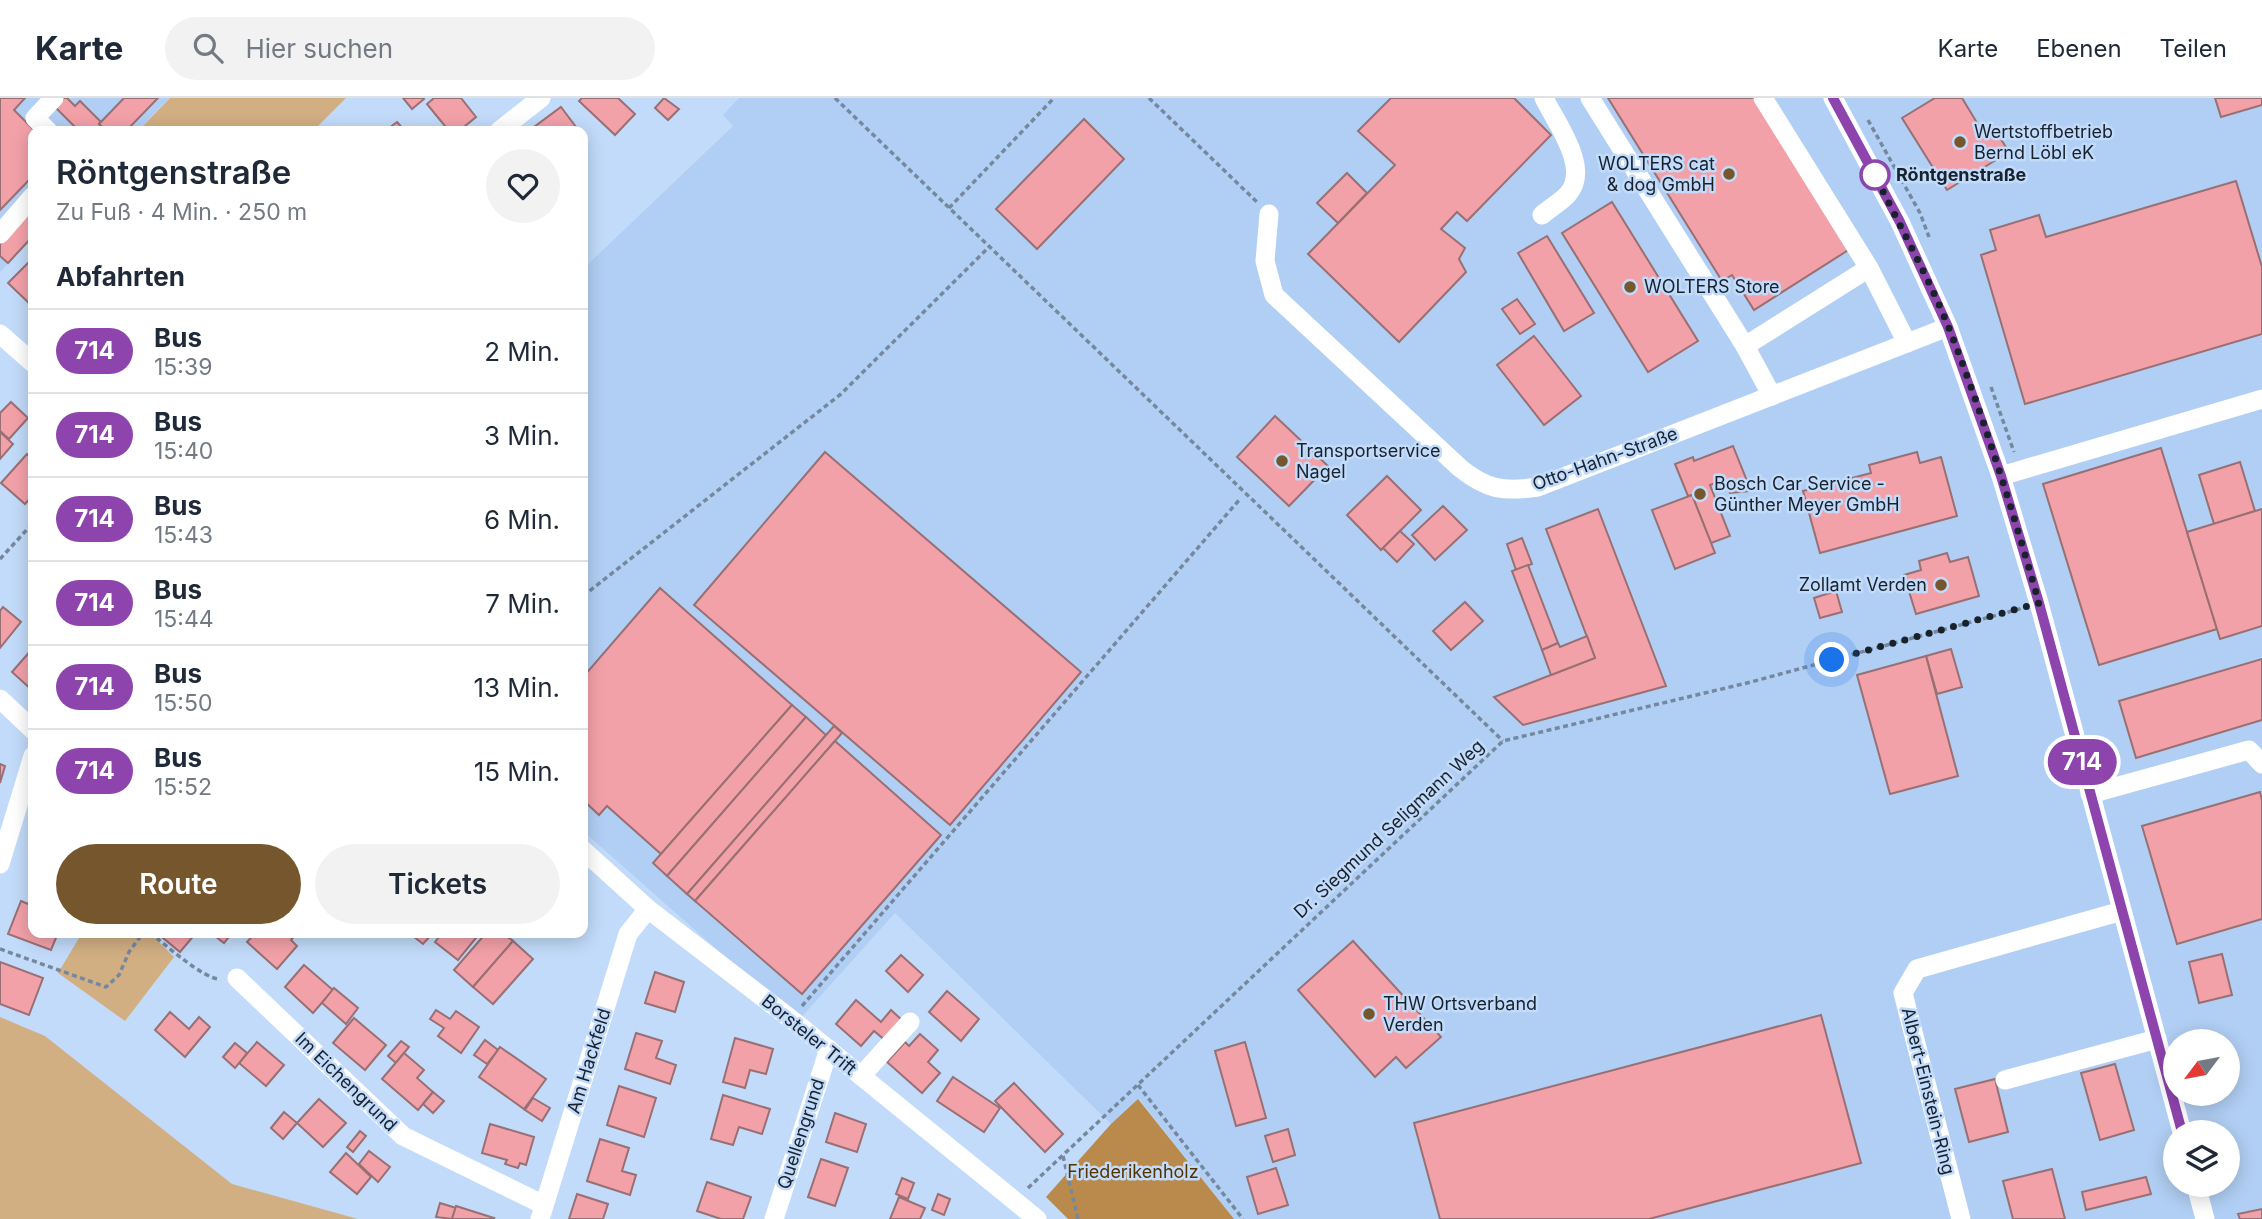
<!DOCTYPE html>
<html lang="de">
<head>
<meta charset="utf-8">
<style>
	:root { --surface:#fff; --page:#f2f2f3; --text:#1f2937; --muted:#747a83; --line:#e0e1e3; --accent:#76562c }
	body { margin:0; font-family:Inter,sans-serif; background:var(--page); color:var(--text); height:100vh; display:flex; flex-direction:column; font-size:26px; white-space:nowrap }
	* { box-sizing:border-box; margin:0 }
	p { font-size:23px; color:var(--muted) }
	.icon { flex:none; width:38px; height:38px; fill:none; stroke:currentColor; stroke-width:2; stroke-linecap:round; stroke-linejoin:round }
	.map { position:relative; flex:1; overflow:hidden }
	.panel { position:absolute; left:28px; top:28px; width:560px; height:812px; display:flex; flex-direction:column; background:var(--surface); border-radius:14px; box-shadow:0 4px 18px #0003 }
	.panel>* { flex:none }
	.badge { padding:0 14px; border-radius:23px; font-size:24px; line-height:46px }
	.needle { width:46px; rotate:238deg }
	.buttons { position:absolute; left:2163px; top:931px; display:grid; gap:14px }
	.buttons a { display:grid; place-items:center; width:77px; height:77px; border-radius:50%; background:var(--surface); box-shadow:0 4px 18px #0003; font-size:35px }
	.you { position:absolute; width:35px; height:35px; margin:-18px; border:5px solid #fff; border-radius:50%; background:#1a73e8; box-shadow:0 0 0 10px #1a73e833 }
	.map>.badge { position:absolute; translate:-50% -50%; box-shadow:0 0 0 4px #fff }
	h2 { padding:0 28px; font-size:26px; line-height:63px }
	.round { display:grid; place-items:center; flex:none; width:74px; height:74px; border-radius:37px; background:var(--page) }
	.head { display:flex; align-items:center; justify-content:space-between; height:119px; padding:0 28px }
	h1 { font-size:33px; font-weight:600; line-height:52px }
	.button { display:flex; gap:14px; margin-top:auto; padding:14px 28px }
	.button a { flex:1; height:80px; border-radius:42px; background:var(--accent); color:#fff; font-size:28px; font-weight:600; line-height:80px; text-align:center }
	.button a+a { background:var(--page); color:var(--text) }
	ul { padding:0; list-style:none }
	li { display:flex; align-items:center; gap:21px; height:84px; padding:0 28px; border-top:2px solid var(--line) }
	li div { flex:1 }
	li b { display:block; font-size:26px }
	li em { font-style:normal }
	li .badge { min-width:77px; font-weight:700; text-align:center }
	header { display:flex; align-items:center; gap:42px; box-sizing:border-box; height:98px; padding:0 35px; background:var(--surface); border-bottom:2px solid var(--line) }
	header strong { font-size:33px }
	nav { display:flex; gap:38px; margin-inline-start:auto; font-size:24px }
	.search { width:490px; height:63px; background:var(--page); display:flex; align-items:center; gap:18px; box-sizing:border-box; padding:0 24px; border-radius:38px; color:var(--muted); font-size:26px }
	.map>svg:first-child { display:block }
	.built { fill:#b1cff4; fill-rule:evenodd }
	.green { fill:#d2af83 }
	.forest { fill:#b98a4b }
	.building { fill:#f3a1a9; stroke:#987074; stroke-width:2 }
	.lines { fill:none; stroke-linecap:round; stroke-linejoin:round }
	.path { stroke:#75889e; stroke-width:3.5; stroke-dasharray:5 3.5; stroke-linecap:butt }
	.minor { stroke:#fff; stroke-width:19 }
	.line-casing { stroke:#fff; stroke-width:16 }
	.line { stroke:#8e44ad; stroke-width:10 }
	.walk { stroke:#18222d; stroke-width:7; stroke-dasharray:0 12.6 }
	.poi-dot { fill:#76562c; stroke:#c2dbfa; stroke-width:2.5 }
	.stop-dot { fill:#fff; stroke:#8e44ad; stroke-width:3.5 }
	.labels { text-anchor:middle; stroke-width:5; stroke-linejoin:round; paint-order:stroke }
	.poi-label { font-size:18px; fill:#18222d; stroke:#c2dbfa; text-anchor:start }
	.stop-label { font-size:18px; font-weight:bold; fill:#18222d; stroke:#c2dbfa; text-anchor:start }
	.street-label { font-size:18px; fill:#18222d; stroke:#c2dbfa }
	.park-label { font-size:18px; fill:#533300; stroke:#c2dbfa }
</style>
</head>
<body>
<header>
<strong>Karte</strong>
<div class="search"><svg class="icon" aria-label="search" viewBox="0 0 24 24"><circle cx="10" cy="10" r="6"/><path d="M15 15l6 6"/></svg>Hier suchen</div>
<nav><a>Karte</a><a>Ebenen</a><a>Teilen</a></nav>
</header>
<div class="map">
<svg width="2262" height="1121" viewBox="0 0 2262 1121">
	<rect width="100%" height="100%" fill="#c2dbfa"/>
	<g class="built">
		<path d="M0 0H169L137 33H33V140L0 174Z"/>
		<path d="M739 0H2262V1121H1234L1139 1001 1111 1026 895 815 798 923 583 733V171L733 28 723 17ZM2175 943H2228V996H2175ZM2175 1034H2228V1087H2175Z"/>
	</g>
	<g class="green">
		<path d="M170 0H346L313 33H138Z"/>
		<path d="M82 835H150L174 859 125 923 58 875Z"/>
		<path d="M0 919 45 938 232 1086 358 1121H0Z"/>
	</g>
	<path class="forest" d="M1138 1001 1234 1121H1068L1046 1099 1111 1026Z"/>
	<g class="building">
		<path d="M0 0H25L14 12 35 33H33V78L0 112Z"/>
		<path d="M58 0H67L75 8 80 3 101 24 99 26 105 32 79 33 52 6Z"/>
		<path d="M124 0H158L126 33H107L99 26Z"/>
		<path d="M403 0H423L424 1 412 11Z"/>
		<path d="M434 0H461L476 19 459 33H449L427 6Z"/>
		<path d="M582 0H618L635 16 615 37 579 3Z"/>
		<path d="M664 0 679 11 668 22 655 10Z"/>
		<path d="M1391 0H1514L1551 37 1467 123 1457 114 1441 131 1465 150 1459 161 1466 174 1399 244 1308 156 1395 67 1358 33Z"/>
		<path d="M1608 0H1755L1850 151 1754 212 1732 177 1722 183Z"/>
		<path d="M1935 0H1962L1982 33 1992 27 2009 54 1947 92 1902 20Z"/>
		<path d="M2215 0H2262V7L2221 19Z"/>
		<path d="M561 9 579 33H537L534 29Z"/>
		<path d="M1084 21 1124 61 1037 151 996 111Z"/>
		<path d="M397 24 405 33H385Z"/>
		<path d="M1347 75 1367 95 1338 125 1317 105Z"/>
		<path d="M2236 83 2262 169V236L2025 306 1981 157 1996 152 1990 132 2039 117 2046 139Z"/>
		<path d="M1612 104 1698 243 1648 274 1562 135Z"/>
		<path d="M33 111V138L8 165 0 158V146Z"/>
		<path d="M1547 138 1594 215 1564 233 1518 155Z"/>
		<path d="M33 160V203L30 206 8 185Z"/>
		<path d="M1517 201 1535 226 1520 236 1502 211Z"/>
		<path d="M1534 238 1581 298 1544 327 1497 267Z"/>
		<path d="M11 304 28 320 9 341 0 333V315Z"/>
		<path d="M1275 318 1328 368 1289 408 1237 359Z"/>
		<path d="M0 334 13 346 0 361Z"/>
		<path d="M1733 348 1751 393 1730 395 1725 381 1710 387 1730 438 1711 445 1692 397 1688 398 1675 366 1693 359 1694 363Z"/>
		<path d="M2161 350 2217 531 2099 567 2043 386Z"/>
		<path d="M825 354 1081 574 950 727 694 507Z"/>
		<path d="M1917 354 1920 365 1941 359 1957 418 1820 455 1803 393 1871 375 1869 367Z"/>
		<path d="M27 356 33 362V397L25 406 1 385Z"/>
		<path d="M2240 364 2255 413 2214 426 2199 377Z"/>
		<path d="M1387 378 1421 412 1381 452 1347 417Z"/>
		<path d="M1692 397 1715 455 1675 471 1652 412Z"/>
		<path d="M1443 408 1467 432 1435 462 1412 437Z"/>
		<path d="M1598 411 1666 588 1523 627 1494 599 1595 560 1546 431Z"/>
		<path d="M2262 411V528L2220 541 2187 434Z"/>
		<path d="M1400 433 1414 446 1397 464 1383 450Z"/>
		<path d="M1522 440 1532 466 1516 472 1507 446Z"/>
		<path d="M1947 455 1950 464 1968 459 1979 498 1916 516 1904 477 1921 472 1919 463Z"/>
		<path d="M1528 467 1558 545 1542 552 1512 473Z"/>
		<path d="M660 490 792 607 661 756 607 708 599 717 583 702V579Z"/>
		<path d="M1836 493 1842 514 1820 520 1814 500Z"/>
		<path d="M1465 504 1483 523 1451 552 1433 533Z"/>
		<path d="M3 509 21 524 0 550V513Z"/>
		<path d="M1587 538 1595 560 1551 577 1542 552 1558 545 1560 549Z"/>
		<path d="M33 550V593L12 574Z"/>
		<path d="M1951 551 1962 589 1937 596 1926 558Z"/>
		<path d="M1926 558 1958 678 1890 696 1857 577Z"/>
		<path d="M2262 561V622L2136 660 2119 603Z"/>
		<path d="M792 607 806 619 667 778 653 765Z"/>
		<path d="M806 619 826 637 687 796 667 778Z"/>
		<path d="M834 628 842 635 695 803 687 796Z"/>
		<path d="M835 643 941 737 802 896 695 803Z"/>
		<path d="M0 666 5 668 0 685Z"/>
		<path d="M2260 694 2262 702V821L2177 846 2142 728Z"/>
		<path d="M21 803 33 808V835H58L51 852 8 836Z"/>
		<path d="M157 835H196L180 854Z"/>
		<path d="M211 835H232L224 845Z"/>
		<path d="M255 835H297L291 842 297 848 277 871 247 844Z"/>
		<path d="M409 835H433L423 846Z"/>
		<path d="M442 835H480L458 862 435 844Z"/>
		<path d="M486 835H503L513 843 473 889 454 872Z"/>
		<path d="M513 843 533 861 493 906 473 889Z"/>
		<path d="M1353 843 1441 939 1406 970 1396 959 1375 979 1298 892Z"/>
		<path d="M2222 856 2232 897 2199 905 2189 864Z"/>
		<path d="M901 857 923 877 908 894 886 873Z"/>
		<path d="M0 864 43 880 29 917 0 906Z"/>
		<path d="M304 867 333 892 313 915 285 889Z"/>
		<path d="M655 874 684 884 675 914 645 905Z"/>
		<path d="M334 890 358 910 346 926 322 905Z"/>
		<path d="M947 893 979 921 961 943 929 914Z"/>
		<path d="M856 902 881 924 891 912 903 923 886 943 874 933 861 948 836 926Z"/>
		<path d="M436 912 450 921 456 913 479 929 461 955 438 938 444 930 430 921Z"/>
		<path d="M170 914 189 931 199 919 210 929 185 959 155 932Z"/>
		<path d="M1821 917 1861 1065 1649 1121H1440L1414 1025Z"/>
		<path d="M354 920 386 947 365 972 333 945Z"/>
		<path d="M636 935 662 943 656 960 676 967 670 986 625 971Z"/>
		<path d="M920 936 938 952 928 964 940 975 922 995 887 964 905 944 909 948Z"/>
		<path d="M735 940 773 951 766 976 750 972 745 990 723 984Z"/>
		<path d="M485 942 498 952 487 966 474 957Z"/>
		<path d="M401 943 409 949 396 965 388 958Z"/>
		<path d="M257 944 284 967 266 988 239 965Z"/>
		<path d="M1245 944 1266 1020 1236 1028 1215 953Z"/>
		<path d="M235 945 247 955 235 970 223 959Z"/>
		<path d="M500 949 546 981 524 1011 479 979Z"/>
		<path d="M404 955 424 972 417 980 433 994 418 1012 382 981Z"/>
		<path d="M2115 966 2134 1032 2100 1042 2081 975Z"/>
		<path d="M953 979 1000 1010 984 1034 937 1003Z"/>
		<path d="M1995 981 2008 1034 1969 1044 1955 991Z"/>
		<path d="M1014 985 1063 1036 1045 1054 995 1003Z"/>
		<path d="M619 988 656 1000 644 1039 607 1027Z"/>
		<path d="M433 994 444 1003 433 1015 423 1006Z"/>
		<path d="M723 997 770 1011 762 1036 739 1029 733 1047 711 1041Z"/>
		<path d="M533 1000 550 1010 542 1023 525 1012Z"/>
		<path d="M319 1001 346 1025 323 1049 297 1025Z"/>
		<path d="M284 1014 297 1025 283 1041 271 1030Z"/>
		<path d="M835 1015 866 1026 857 1054 826 1044Z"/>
		<path d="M490 1026 534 1039 526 1067 520 1065 518 1070 505 1066 507 1062 482 1055Z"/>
		<path d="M1288 1031 1295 1057 1273 1064 1265 1038Z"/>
		<path d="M360 1033 366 1038 353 1054 347 1049Z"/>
		<path d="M600 1041 629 1050 622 1073 636 1077 630 1097 587 1083Z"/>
		<path d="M369 1053 390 1069 378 1084 359 1066Z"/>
		<path d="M346 1055 371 1079 357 1096 330 1074Z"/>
		<path d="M821 1061 848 1070 835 1108 808 1099Z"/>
		<path d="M1276 1070 1288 1107 1258 1116 1247 1079Z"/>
		<path d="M2052 1071 2065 1121H2013L2003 1083Z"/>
		<path d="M2146 1079 2151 1096 2086 1112 2082 1094Z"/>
		<path d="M902 1080 914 1085 908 1101 896 1096Z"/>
		<path d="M707 1084 751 1099 743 1121H721L697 1113Z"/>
		<path d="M577 1096 608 1106 603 1121H569Z"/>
		<path d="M938 1096 950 1101 944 1117 932 1112Z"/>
		<path d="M899 1099 925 1110 920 1121H890Z"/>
		<path d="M440 1105 456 1110 452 1121 436 1119Z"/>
		<path d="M456 1108 494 1120 493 1121H452Z"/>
		<path d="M2262 1111V1121H2240L2238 1116Z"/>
	</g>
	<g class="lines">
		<g class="path">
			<path d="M835 0 1503 643"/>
			<path d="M1149 0 1258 105"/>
			<path d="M1868 22 1920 115 1929 139"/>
			<path d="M949 110 1054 0"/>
			<path d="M1991 289 2014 354"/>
			<path d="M0 461 33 425"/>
			<path d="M583 498 841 296 989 149"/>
			<path d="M150 835C165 846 203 881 220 881"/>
			<path d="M0 851 106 889 119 877 129 854 143 835"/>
			<path d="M802 908 1240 401"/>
			<path d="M1138 987 1243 1121"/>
			<path d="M1063 1058 1078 1121"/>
			<path d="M1028 1090 1503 643 1751 584 2023 510"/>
		</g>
		<g class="minor">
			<path d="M1590 0 1745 248"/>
			<path d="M1763 0 1869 170"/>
			<path d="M1833 0 1900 124 1948 229 2001 378 2039 505 2182 1034"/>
			<path d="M48 33 35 20 54 0"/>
			<path d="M499 33 541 0"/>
			<path d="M1269 116 1265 163 1274 197 1460 370C1487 392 1504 394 1538 389L1948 229"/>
			<path d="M1542 117C1550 110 1561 104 1568 96 1591 70 1556 25 1544 0"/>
			<path d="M0 136 33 98"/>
			<path d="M0 236 33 265"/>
			<path d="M1772 298 1745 248 1869 170 1907 245"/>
			<path d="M2001 378 2262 301"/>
			<path d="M0 601 33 632"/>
			<path d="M2090 696 2249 652 2262 666"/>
			<path d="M583 752 648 811 791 921 1037 1121"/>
			<path d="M0 766 33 658"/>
			<path d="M237 880 403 1038 544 1107"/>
			<path d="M861 978 910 924"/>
			<path d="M2005 982 2157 941"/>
			<path d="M2196 1087 2205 1121"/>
			<path d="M540 1121 628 836 648 811"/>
			<path d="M774 1121 829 951"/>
			<path d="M1961 1121 1903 895 1917 871 2122 813"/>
		</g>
	</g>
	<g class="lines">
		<g class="line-casing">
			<path id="line" d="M1833 0 1900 124 1948 229 2001 378 2039 505 2182 1034"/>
		</g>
		<use href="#line" class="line"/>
		<path class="walk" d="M1832 562 2039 505C2013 413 1984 320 1949 230 1928 178 1898 125 1875 77"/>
	</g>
	<g class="poi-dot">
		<circle cx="1960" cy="44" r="7"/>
		<circle cx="1729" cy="76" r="7"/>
		<circle cx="1630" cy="189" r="7"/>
		<circle cx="1282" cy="363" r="7"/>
		<circle cx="1700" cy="396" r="7"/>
		<circle cx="1941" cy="487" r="7"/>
		<circle cx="1369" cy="916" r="7"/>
	</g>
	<circle class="stop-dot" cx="1875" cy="77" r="14"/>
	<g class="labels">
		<g class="poi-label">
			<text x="1974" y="40">Wertstoffbetrieb<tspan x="1974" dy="21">Bernd Löbl eK</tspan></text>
			<text x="1715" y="72" text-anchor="end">WOLTERS cat<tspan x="1715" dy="21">&amp; dog GmbH</tspan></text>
			<text x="1644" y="195">WOLTERS Store</text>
			<text x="1296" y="359">Transportservice<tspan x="1296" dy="21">Nagel</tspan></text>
			<text x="1714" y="392">Bosch Car Service -<tspan x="1714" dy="21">Günther Meyer GmbH</tspan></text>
			<text x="1927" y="493" text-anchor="end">Zollamt Verden</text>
			<text x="1383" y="912">THW Ortsverband<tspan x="1383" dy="21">Verden</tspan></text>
		</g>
		<g class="stop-label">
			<text x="1896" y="83">Röntgenstraße</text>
		</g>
		<g class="street-label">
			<text transform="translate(1605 361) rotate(-20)" y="6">Otto-Hahn-Straße</text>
			<text transform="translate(1389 731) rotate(-43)" y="6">Dr. Siegmund Seligmann Weg</text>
			<text transform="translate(809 937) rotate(39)" y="6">Borsteler Trift</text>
			<text transform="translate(589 963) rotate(-73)" y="6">Am Hackfeld</text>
			<text transform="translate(346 984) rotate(44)" y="6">Im Eichengrund</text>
			<text transform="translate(1928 993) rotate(76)" y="6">Albert-Einstein-Ring</text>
			<text transform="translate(801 1036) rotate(-72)" y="6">Quellengrund</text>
		</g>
		<g class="park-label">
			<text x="1133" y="1080">Friederikenholz</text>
		</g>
	</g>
</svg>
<div class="buttons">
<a><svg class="needle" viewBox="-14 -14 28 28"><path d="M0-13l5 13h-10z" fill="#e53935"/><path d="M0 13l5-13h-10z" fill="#747a83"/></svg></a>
<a><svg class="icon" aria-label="layers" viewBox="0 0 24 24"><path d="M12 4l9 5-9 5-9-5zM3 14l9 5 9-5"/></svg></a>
</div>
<div class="you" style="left:1832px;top:562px"></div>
<b class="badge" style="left:2082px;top:664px;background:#8e44ad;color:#fff">714</b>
<section class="panel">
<div class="head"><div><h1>Röntgenstraße</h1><p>Zu Fuß · 4 Min. · 250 m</p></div><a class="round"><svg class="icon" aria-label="heart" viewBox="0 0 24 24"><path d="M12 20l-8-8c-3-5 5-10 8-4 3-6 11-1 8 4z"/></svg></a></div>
<h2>Abfahrten</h2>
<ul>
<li><span class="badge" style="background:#8e44ad;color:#fff">714</span><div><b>Bus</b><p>15:39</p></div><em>2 Min.</em></li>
<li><span class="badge" style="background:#8e44ad;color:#fff">714</span><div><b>Bus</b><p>15:40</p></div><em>3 Min.</em></li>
<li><span class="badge" style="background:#8e44ad;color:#fff">714</span><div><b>Bus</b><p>15:43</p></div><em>6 Min.</em></li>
<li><span class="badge" style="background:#8e44ad;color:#fff">714</span><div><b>Bus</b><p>15:44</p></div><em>7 Min.</em></li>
<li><span class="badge" style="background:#8e44ad;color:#fff">714</span><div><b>Bus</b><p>15:50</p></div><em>13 Min.</em></li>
<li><span class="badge" style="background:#8e44ad;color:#fff">714</span><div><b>Bus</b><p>15:52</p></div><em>15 Min.</em></li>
</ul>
<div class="button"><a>Route</a><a>Tickets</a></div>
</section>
</div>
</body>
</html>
